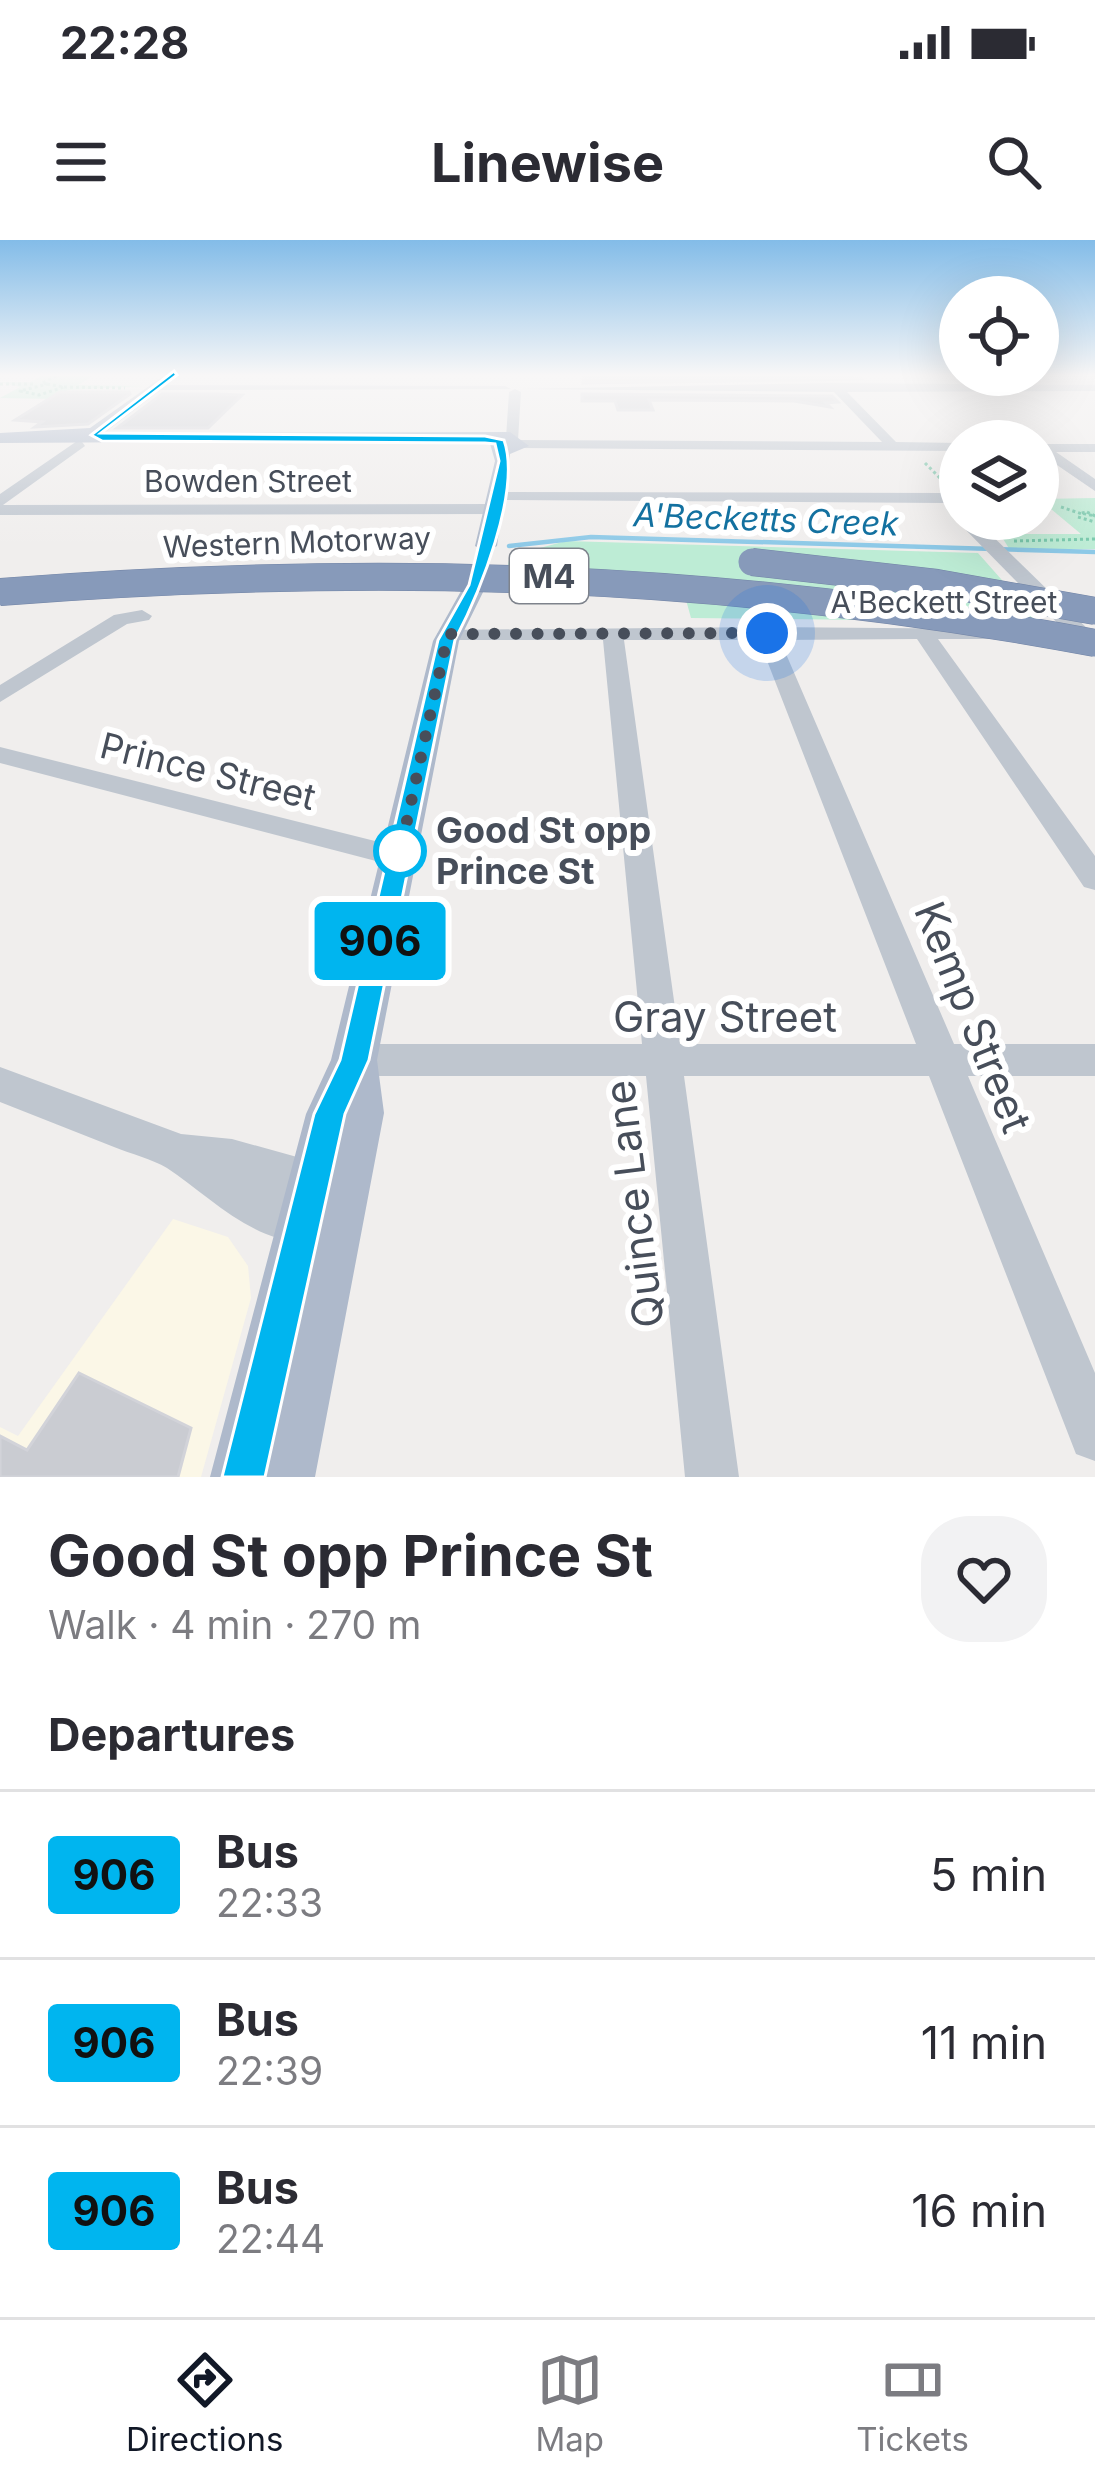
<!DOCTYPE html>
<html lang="en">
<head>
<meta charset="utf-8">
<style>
	:root { --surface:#fff; --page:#f2f2f3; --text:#2b2b33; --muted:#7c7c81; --line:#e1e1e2; --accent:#111827 }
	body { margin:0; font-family:Inter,sans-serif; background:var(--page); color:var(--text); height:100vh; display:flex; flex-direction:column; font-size:45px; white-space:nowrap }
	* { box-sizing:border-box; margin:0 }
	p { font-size:39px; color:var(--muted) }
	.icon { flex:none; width:66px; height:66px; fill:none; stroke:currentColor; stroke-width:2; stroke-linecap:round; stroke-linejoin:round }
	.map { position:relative; height:1237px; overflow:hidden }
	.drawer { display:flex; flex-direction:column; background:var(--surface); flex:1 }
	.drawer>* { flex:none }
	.badge { padding:0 24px; border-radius:9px; font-size:42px; line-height:78px }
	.fabs { position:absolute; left:939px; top:36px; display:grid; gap:24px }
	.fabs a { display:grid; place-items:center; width:120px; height:120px; border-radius:50%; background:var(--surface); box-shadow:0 12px 48px #0002; font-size:60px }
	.you { position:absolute; width:60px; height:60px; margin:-30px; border:9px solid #fff; border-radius:50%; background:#1a73e8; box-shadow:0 0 0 18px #1a73e833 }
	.map>.badge { position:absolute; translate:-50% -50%; box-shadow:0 0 0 6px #fff }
	h2 { padding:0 48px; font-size:45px; line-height:108px }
	.round { display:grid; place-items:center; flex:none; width:126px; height:126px; border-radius:48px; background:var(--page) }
	.overview { display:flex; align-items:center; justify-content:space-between; height:204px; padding:0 48px }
	h1 { font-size:57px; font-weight:700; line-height:90px }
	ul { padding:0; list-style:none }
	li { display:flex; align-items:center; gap:36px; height:168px; padding:0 48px; border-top:3px solid var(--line) }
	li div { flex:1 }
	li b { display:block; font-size:45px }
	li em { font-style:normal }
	li .badge { min-width:132px; font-weight:700; text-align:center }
	.status { display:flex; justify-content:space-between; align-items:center; height:84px; padding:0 60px; background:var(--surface); direction:ltr }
	.status svg { height:33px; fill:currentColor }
	header { display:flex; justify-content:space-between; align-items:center; height:156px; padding:0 48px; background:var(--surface); font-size:54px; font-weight:700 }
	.tab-bar { display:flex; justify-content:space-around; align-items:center; height:168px; border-top:3px solid var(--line); background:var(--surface); font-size:33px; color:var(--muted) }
	.tab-bar a { display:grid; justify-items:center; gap:6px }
	.tab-bar .current { color:var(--accent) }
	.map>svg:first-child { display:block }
	.commercial { fill:#fbf7e7 }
	.education { fill:#e1dfdf }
	.green { fill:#bdecd5 }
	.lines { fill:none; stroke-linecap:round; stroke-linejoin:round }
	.stream { stroke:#8dc9e7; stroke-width:4.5 }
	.building { fill:#caccd2; stroke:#d2d3d9; stroke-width:3 }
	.path { stroke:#77c8ab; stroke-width:3; stroke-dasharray:3 3; stroke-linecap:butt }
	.minor { fill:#bfc6cf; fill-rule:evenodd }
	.major { fill:#aeb9cb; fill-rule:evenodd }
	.highway-bridge-casing { stroke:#7385a6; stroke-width:28; stroke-linecap:butt }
	.highway-bridge { stroke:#879aba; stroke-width:27 }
	.line { fill:#00b5ef; stroke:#fff; stroke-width:3 }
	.walk { stroke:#474e5a; stroke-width:12; stroke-dasharray:0 21.6 }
	.stop-dot { fill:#fff; stroke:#00b5ef; stroke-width:6 }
	.labels { text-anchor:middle; stroke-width:12; stroke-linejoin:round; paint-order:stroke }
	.far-street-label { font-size:30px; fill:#474e5a; stroke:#fff }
	.far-water-label { font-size:33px; font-style:italic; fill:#1371a0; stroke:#fff }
	.shield { fill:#fff; stroke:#7e838c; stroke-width:3 }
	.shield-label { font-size:33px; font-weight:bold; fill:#474e5a }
	.street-label { font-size:36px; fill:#474e5a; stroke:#fff }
	.stop-label { font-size:36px; font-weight:bold; fill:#474e5a; stroke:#fff; text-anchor:start }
	.near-street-label { font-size:42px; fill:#474e5a; stroke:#fff }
</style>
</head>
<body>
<div class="status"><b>22:28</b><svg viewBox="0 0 49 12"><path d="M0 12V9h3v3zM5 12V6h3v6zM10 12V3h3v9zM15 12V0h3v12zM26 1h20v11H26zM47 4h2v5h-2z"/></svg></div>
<header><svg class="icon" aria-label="menu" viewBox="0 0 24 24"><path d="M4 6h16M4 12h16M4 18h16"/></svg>Linewise<svg class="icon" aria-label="search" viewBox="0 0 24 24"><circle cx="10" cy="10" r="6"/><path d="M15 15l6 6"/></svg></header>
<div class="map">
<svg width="1095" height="1237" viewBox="0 0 1095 1237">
	<rect width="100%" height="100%" fill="#f0eeed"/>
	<path class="commercial" d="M173 979 228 997 248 1026 251 1058 201 1237H0V1187L18 1196Z"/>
	<path class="education" d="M944 134H1095V146H961Z"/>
	<g class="green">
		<path d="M45 134H96L78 145 144 146 68 150 55 159 0 158 20 147 0 142H30Z"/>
		<path d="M1095 258V309L1010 310 1000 294H1081L1039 259Z"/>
		<path d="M566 301 978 313 1047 391 952 381 691 378 683 349 505 337 510 316Z"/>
	</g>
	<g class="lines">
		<path class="stream" d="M509 306 591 297 1095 312"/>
	</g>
	<g class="building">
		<path d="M584 134H781L864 139 583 143Z"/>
		<path d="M60 152H129L130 154 88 184 35 187 42 182 15 180Z"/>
		<path d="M162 154H217L242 155 208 188H117Z"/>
		<path d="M582 154 832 156 838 162 826 163 830 167 794 161 649 160 653 170H618L615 161H582Z"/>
		<path d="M79 1133 191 1188 178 1237H0V1196L27 1210Z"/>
	</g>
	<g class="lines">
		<g class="path">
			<path d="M0 144H36"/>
			<path d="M47 144 64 147 39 155 20 151Z"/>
			<path d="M47 144 42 143 60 134"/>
			<path d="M64 147 125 148"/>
			<path d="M925 223 943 241"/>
			<path d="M1061 267 1082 274"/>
			<path d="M1087 272 1095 276 1081 273Z"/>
			<path d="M1078 277 1095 282"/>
			<path d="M1014 301 1095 299"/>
		</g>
		<g class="minor">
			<path d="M831 143 1095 145V151L847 152 896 202 960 203V211L519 208 506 198 509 152 515 149 521 152 518 200 882 202 834 152 521 149Z"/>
			<path d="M155 145 505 146 511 149 151 150Z"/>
			<path d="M80 199 85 206 3 265 495 264 503 269 495 274 0 275V254Z"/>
			<path d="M1038 204H1095V212H1056L1095 239V251L1038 212Z"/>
			<path d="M498 252 944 253 952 258 944 263 492 260V254Z"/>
			<path d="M960 275 975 279 1095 396V415L1087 413 959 283Z"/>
			<path d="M142 370 152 376 149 380 127 384 0 462V445L114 375Z"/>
			<path d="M767 387 1001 389V397L994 399H938L1095 616V650L1084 647 917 399 780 400 954 804H1095V836H968L1095 1133V1221L1076 1214 929 836H684L739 1237H685L646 836H354L341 832 335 820 341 808 354 804H642L603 400H448L437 394 441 390ZM624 400H759L916 804H680Z"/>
			<path d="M0 507 399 607 414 617 399 627 0 523Z"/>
			<path d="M0 827 181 894 232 899 340 929 346 944 340 959 330 963 340 980 334 996C271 1022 214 959 167 928 152 919 131 914 114 907 76 892 38 877 0 862Z"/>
		</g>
		<g class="major">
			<path d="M166 134H181L104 193 510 192 529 206 510 214 497 306 486 312 475 306 495 221 489 200 0 203V193L90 188Z"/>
			<path d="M470 335 489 340 459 401 377 820 384 873 315 1237H210L306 874 331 820 433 401Z"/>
		</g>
		<g class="highway-bridge-casing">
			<g id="highway-bridge">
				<path d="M752 322 937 343 1095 371"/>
				<path d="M0 352C378 323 722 333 1095 403"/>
			</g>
		</g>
		<use href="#highway-bridge" class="highway-bridge"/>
	</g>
	<linearGradient id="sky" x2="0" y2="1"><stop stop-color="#83bce8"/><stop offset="0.44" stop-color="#f8f7f7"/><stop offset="1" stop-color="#f8f7f7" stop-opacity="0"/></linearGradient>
	<rect width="1095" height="307" fill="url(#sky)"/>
	<path class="line" d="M174 131 177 135 101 193 485 196 504 200C522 251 479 354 455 400L369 820 345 874 265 1237H222L314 874 340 820 438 400 469 345 499 221 495 204 485 203 102 201 91 195Z"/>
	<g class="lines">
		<path class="walk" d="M400 611 399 617 448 394 767 393"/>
	</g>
	<circle class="stop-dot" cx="400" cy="611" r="24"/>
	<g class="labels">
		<g class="far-street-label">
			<text x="248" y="252">Bowden Street</text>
			<text transform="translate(297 303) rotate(-2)" y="10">Western Motorway</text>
			<text x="944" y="373">A'Beckett Street</text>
		</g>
		<g class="far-water-label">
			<text transform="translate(766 279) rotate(2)" y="12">A'Becketts Creek</text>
		</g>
		<rect class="shield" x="510" y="309" width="78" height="54" rx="9"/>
		<g class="shield-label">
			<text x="549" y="348">M4</text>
		</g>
		<g class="street-label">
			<text transform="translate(208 531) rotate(14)" y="13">Prince Street</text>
		</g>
		<g class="stop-label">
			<text x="436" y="603">Good St opp<tspan x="436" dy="41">Prince St</tspan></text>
		</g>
		<g class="near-street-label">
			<text x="725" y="792">Gray Street</text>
			<text transform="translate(973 777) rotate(68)" y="15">Kemp Street</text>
			<text transform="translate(634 964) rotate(-97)" y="15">Quince Lane</text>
		</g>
	</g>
</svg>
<div class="fabs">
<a><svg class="icon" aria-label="locate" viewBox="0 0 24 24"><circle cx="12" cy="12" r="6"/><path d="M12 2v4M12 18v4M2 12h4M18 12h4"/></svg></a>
<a><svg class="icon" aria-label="layers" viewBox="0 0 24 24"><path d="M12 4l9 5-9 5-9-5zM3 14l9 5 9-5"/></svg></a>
</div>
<div class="you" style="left:767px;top:393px"></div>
<b class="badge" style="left:380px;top:701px;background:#00b5ef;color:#111">906</b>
</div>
<section class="drawer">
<div class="overview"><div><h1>Good St opp Prince St</h1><p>Walk · 4 min · 270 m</p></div><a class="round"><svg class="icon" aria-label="heart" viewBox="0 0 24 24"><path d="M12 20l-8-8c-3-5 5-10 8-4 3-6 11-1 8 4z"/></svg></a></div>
<h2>Departures</h2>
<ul>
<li><span class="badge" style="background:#00b5ef;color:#111">906</span><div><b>Bus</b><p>22:33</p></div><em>5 min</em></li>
<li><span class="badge" style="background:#00b5ef;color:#111">906</span><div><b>Bus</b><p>22:39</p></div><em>11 min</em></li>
<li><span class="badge" style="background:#00b5ef;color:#111">906</span><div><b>Bus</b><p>22:44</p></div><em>16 min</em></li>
</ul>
</section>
<nav class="tab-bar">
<a class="current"><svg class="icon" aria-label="directions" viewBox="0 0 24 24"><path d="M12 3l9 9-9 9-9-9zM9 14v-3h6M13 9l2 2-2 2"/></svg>Directions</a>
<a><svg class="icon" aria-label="map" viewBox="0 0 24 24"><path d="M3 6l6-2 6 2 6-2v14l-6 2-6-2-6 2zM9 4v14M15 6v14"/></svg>Map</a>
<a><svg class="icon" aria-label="tickets" viewBox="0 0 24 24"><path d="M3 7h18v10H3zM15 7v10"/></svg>Tickets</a>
</nav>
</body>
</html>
